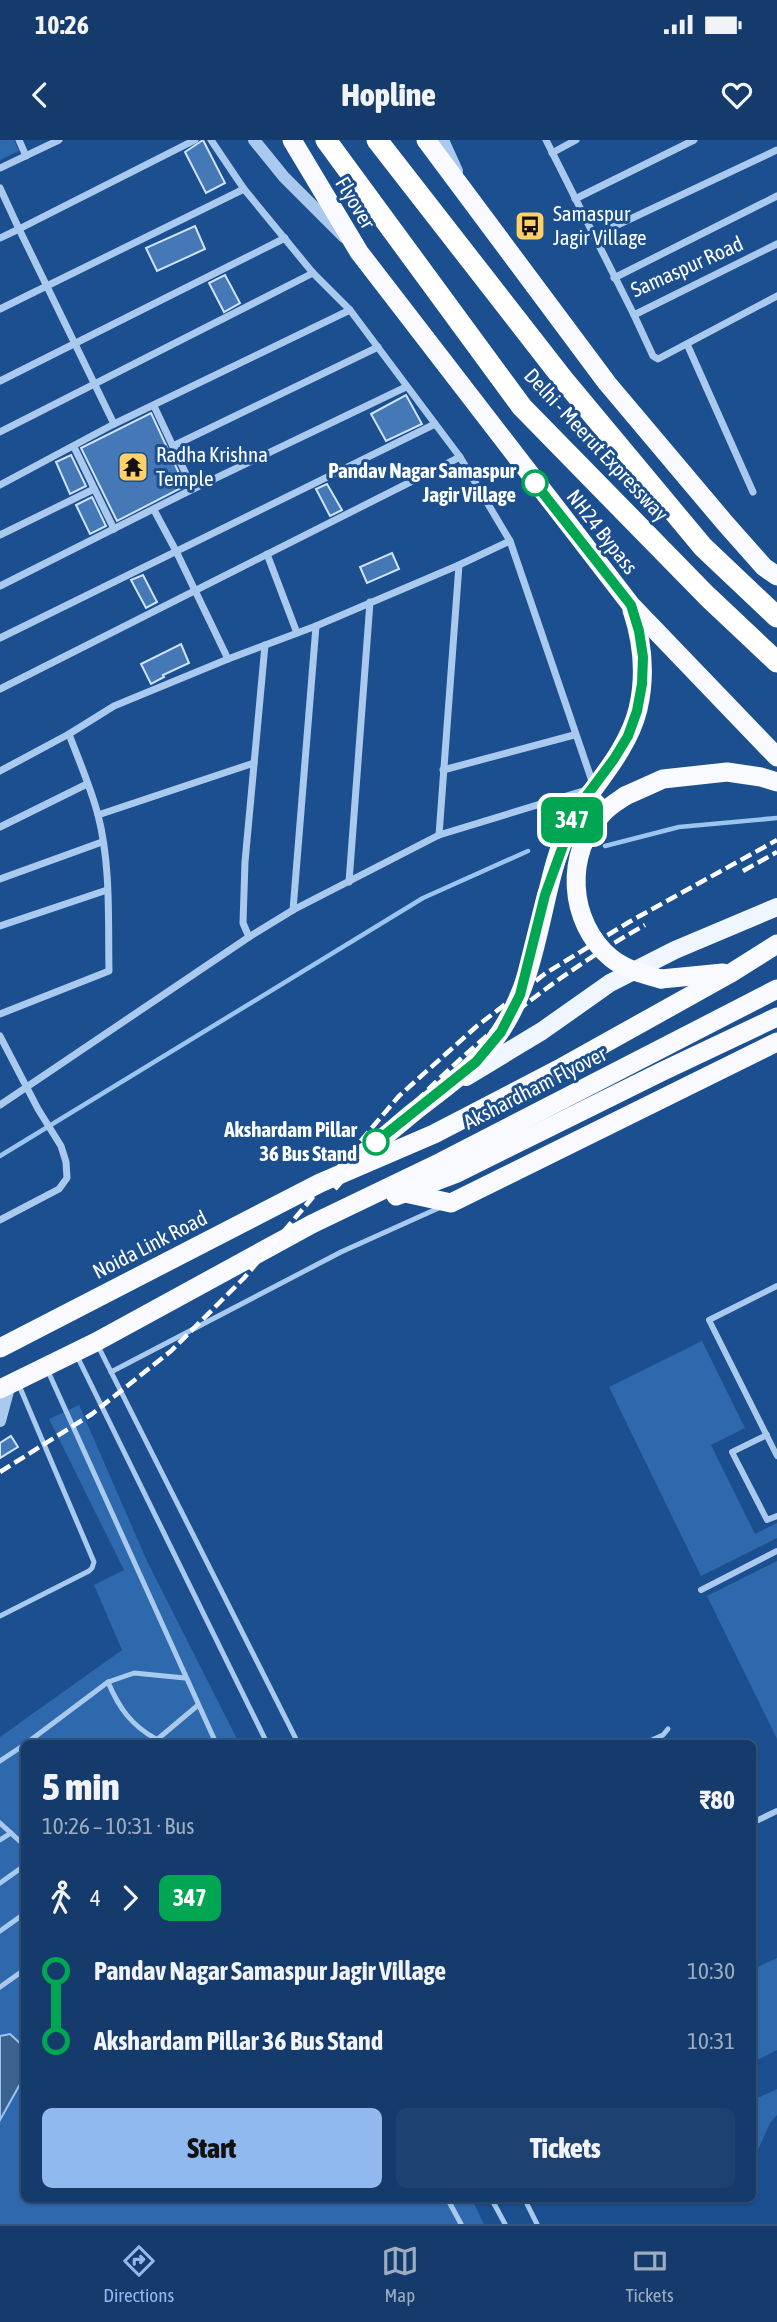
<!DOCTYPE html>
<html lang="en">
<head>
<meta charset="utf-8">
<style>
	:root { --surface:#143b6b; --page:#1d4271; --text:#f1f3f6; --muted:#9dadc1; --line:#33557e; --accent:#90b9f0 }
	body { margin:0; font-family:"Asap Condensed",sans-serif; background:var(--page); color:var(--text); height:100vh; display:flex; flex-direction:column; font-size:26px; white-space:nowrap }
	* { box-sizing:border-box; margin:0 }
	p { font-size:23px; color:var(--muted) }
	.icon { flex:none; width:38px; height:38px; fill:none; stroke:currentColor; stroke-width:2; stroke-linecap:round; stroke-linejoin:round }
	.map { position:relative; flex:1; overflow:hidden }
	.sheet { position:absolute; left:21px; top:1600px; width:735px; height:462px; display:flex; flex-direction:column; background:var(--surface); border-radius:10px; box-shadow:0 2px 5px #0004,0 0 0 2px var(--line) }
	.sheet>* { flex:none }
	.badge { padding:0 14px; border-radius:10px; font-size:24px; line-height:46px }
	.map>.badge { position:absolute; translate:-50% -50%; box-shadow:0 0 0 4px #fff }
	.legs { display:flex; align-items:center; gap:10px; height:77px; padding:0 21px; font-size:23px }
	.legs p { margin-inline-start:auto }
	.headline { display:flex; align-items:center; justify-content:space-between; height:119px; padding:0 21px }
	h1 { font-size:38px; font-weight:800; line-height:52px }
	.primary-button { display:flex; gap:14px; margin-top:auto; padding:14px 21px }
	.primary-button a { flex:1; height:80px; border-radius:10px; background:var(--accent); color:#111; font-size:28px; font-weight:800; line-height:80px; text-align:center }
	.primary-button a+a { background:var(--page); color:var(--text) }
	ul { padding:0 21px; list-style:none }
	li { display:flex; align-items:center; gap:24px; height:70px; font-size:26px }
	li i { display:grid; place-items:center; width:10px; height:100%; margin:0 9px; background:currentColor }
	li i::after { content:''; width:18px; height:18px; margin:-9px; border:5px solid; border-radius:50%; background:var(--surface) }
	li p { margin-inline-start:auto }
	li:first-child i { background:linear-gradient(#0000 50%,currentColor 0) }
	li:last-child i { background:linear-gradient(currentColor 50%,#0000 0) }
	.status { display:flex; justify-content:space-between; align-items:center; height:49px; padding:0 35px; background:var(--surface); direction:ltr }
	.status svg { height:19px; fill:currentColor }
	header { display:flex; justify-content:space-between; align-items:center; height:91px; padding:0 21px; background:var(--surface); font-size:32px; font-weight:800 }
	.tab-bar { display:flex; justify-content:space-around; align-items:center; height:98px; border-top:2px solid var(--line); background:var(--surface); font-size:19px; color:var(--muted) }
	.tab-bar a { display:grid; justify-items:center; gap:4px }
	.tab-bar .current { color:var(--accent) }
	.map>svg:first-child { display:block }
	.green { fill:#2e69ad }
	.water { fill:#3c6290; stroke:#9cc4f0; stroke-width:2 }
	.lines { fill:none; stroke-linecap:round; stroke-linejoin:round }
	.stream { stroke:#9cc4f0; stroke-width:4.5 }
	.building { fill:#4478b7; stroke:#cfe3fa; stroke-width:2 }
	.service { stroke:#a9c9ee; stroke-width:5 }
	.pedestrian { stroke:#a9c9ee; stroke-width:6 }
	.minor { stroke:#a9c9ee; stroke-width:7 }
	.tertiary { stroke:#a9c9ee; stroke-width:12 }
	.primary { stroke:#f0f6ff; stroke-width:18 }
	.trunk { stroke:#f8faff; stroke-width:19 }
	.motorway { stroke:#fff; stroke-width:21 }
	.rail { stroke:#fff; stroke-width:4.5; stroke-dasharray:12 5; stroke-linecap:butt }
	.trunk-bridge { stroke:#f8faff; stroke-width:19 }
	.line-1-casing { stroke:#fff; stroke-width:16 }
	.line-1 { stroke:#00a651; stroke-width:10 }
	.stop-1-dot { fill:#fff; stroke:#00a651; stroke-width:3.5 }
	.labels { text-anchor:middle; stroke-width:6; stroke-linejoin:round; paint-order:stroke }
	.street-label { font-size:21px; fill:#fff; stroke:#1b4f8f }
	.poi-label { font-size:21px; fill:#fff; stroke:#1b4f8f; text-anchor:start }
	.stop-label { font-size:21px; font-weight:bold; fill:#fff; stroke:#1b4f8f; text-anchor:end }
</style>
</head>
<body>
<div class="status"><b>10:26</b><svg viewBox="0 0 49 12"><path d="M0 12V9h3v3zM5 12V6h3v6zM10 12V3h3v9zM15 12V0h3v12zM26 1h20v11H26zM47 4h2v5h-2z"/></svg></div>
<header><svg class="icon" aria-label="back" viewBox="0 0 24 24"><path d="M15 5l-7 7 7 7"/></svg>Hopline<svg class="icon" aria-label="heart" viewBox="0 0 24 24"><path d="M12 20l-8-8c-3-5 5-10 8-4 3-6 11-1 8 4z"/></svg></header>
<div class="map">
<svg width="777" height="2084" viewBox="0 0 777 2084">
	<rect width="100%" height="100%" fill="#1b4f8f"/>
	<g class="green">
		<path d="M0 0H14L19 11 0 20Z"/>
		<path d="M702 1201 745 1288 711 1305 755 1394 777 1383V1398L701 1436 609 1247Z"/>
		<path d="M79 1265 147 1421 239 1603H24V2058H471L484 2084H0V1597L122 1510 94 1445 124 1430 49 1279Z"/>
		<path d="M777 1421V1599L707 1456Z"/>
		<path d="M777 1818V1910L753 1922V1829Z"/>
		<path d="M777 1949V1975L770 1983 757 2012 753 2002V1960Z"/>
	</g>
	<path class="water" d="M10 1894 24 1907V1937L0 1980V1896Z"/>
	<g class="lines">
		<g class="stream">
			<path d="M605 706 679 687 777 678"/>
			<path d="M0 1016 423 758 528 711"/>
		</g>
	</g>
	<g class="building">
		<path d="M203 0 225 43 206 53 185 12Z"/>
		<path d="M195 86 205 109 157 131 146 108Z"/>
		<path d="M225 135 240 163 224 172 209 143Z"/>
		<path d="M406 255 422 284 386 301 371 274Z"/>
		<path d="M151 273 185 346 117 381 81 308Z"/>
		<path d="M71 315 86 346 70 354 56 322Z"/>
		<path d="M327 344 342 370 330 376 316 349Z"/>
		<path d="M92 357 106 386 90 394 76 365Z"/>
		<path d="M392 413 399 429 367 443 360 427Z"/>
		<path d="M143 435 157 462 146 468 131 440Z"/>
		<path d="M181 504 189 523 163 535 164 537 151 544 141 524Z"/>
		<path d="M11 1296 18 1307 0 1318V1303Z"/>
	</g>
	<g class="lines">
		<g class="service">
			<path d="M97 1204 298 1603"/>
			<path d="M77 1216 267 1603"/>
			<path d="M47 1229 216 1603"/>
			<path d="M111 1232 341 1112 441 1067"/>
			<path d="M0 1476 89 1431 92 1428 94 1422 18 1243"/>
			<path d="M108 1542 134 1533 185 1538"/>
			<path d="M28 1602 108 1542C119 1568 131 1585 156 1599"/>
			<path d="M153 1603 197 1566"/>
			<path d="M645 1603 663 1595 668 1589"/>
			<path d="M0 1621 24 1605"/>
			<path d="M0 1683 24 1705"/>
			<path d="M0 1700 11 1693"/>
			<path d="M0 1743 24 1726"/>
			<path d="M0 1791 24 1774"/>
			<path d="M0 1847 24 1830"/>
			<path d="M447 2058 461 2084"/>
			<path d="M491 2058 505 2084"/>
			<path d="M524 2058 537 2084"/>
		</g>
		<g class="pedestrian">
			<path d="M777 1146 709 1180 777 1316"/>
			<path d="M767 1295 732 1312 767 1380 777 1376"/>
			<path d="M701 1450 777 1411"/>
			<path d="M752 1683 777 1671"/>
		</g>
		<g class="minor">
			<path d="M19 0 26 16"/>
			<path d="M211 0 244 49 313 133 350 170 460 317 510 401 593 644"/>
			<path d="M546 0 634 175 777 104"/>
			<path d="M552 13 576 0"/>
			<path d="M0 28 59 0"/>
			<path d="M0 48 19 89 0 98"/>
			<path d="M575 59 694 0"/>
			<path d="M594 96 777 10"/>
			<path d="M614 138 777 56"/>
			<path d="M0 169 244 49"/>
			<path d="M634 175 653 216 658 219 777 156"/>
			<path d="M687 204 753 352"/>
			<path d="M0 241 285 98"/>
			<path d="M154 266 193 349"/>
			<path d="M114 284 19 89 195 0"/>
			<path d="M0 292 313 133"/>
			<path d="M173 306 378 207"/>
			<path d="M74 307 114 389"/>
			<path d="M0 345 114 284 350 170"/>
			<path d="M154 370 176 411 228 519"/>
			<path d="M0 395 94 349"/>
			<path d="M267 414 297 493"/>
			<path d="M0 446 193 349 406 247"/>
			<path d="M0 498 435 284"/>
			<path d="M0 549 460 317"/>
			<path d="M443 630 574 595"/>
			<path d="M0 631 69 594 114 566 228 519 316 486 459 425 510 401"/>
			<path d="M98 675 254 623"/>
			<path d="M0 687 87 644"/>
			<path d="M439 695 459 425"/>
			<path d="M0 739 102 702"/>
			<path d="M349 742 370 462"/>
			<path d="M293 770 316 486"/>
			<path d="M0 786 107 750"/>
			<path d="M249 797 243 783 245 722 265 505"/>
			<path d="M0 874 109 831C108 780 111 725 98 675 91 648 79 621 69 594"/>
			<path d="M0 896 38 969 61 1006 66 1022 67 1038 59 1049 0 1080"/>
			<path d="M0 965 249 797 293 770 439 695 583 651"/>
		</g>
		<g class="tertiary">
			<path d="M254 0 284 37 344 97"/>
			<path d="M443 0 457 31"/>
			<path d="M0 1281 10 1244"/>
		</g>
		<path class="primary" d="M466 937 542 891 610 843 675 810 777 767"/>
		<g class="trunk">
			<path d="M292 0 359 112 631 465 777 617"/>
			<path d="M426 0 607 243 725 383 764 427 777 436"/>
			<path d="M625 656 663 639 727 632 761 637 777 642"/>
			<path d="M661 839 723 833"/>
			<path d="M353 1021C374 1006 394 988 415 971 445 947 479 925 500 892 544 827 539 741 575 672 580 663 589 656 595 647 612 624 631 598 638 569 646 535 643 503 632 470"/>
			<path d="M405 1053 451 1063 777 902"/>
			<path d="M396 1056 457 1033 663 931 777 877"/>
			<path d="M0 1208 320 1043 434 994 557 930 731 833 777 804"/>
			<path d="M0 1249 96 1202 312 1084 441 1022 777 849"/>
		</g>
		<g class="motorway">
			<path d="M326 0 522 267 707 456 777 522"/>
			<path d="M377 0 563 239 703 407 777 477"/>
		</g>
		<g class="rail">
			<path d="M743 731 777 712"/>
			<path d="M335 1049C426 944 523 853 645 785"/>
			<path d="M0 1332 92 1274 171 1211 244 1138 399 956 477 886 546 833 629 782 777 700"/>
		</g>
		<path class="trunk-bridge" d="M625 656C618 661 609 666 603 673 564 713 568 782 611 818 626 830 643 834 661 839"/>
	</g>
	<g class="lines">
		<g class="line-1-casing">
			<path id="line-1" d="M376 1002 476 922 501 892 520 855 545 755 576 670 614 619 628 596 637 571 642 544 643 517 639 491 631 465 535 343"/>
		</g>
		<use href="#line-1" class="line-1"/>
	</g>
	<defs>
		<g id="bus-square" transform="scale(1.575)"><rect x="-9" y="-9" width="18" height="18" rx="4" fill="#ffd166" stroke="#1b4f8f"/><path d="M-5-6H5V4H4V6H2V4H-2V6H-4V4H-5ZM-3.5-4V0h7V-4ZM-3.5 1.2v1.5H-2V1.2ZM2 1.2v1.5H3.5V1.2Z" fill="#111"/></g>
		<g id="temple-square" transform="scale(1.575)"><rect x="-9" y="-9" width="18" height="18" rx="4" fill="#ffd166" stroke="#1b4f8f"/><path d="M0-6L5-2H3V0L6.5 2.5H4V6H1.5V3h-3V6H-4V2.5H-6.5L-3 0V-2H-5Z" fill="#111"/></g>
	</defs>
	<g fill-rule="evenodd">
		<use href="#bus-square" x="530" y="86"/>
		<use href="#temple-square" x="133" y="327"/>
	</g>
	<g class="stop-1-dot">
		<circle cx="535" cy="343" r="12"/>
		<circle cx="376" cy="1002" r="12"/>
	</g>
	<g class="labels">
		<g class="street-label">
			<text transform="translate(355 63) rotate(59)" y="7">Flyover</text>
			<text transform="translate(687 127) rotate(-24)" y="7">Samaspur Road</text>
			<text transform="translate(596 305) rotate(47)" y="7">Delhi - Meerut Expressway</text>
			<text transform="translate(602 392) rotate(52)" y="7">NH24 Bypass</text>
			<text transform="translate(535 948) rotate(-27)" y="7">Akshardham Flyover</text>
			<text transform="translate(150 1105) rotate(-27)" y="7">Noida Link Road</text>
		</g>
		<g class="poi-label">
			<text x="553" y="81">Samaspur<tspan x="553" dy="24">Jagir Village</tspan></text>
			<text x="156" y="322">Radha Krishna<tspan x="156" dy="24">Temple</tspan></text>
		</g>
		<g class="stop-label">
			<text x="516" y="338">Pandav Nagar Samaspur<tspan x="516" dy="24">Jagir Village</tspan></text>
			<text x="357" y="997">Akshardam Pillar<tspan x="357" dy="24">36 Bus Stand</tspan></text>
		</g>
	</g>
</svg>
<b class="badge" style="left:572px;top:680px;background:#00a651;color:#fff">347</b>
<section class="sheet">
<div class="headline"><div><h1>5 min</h1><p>10:26 – 10:31 · Bus</p></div><b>₹80</b></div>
<div class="legs"><svg class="icon" aria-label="walk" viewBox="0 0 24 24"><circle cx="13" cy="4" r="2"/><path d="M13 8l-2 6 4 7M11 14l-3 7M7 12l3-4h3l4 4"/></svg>4<svg class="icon" aria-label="forward" viewBox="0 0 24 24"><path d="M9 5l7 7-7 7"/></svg><b class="badge" style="background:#00a651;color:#fff">347</b></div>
<ul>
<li><i style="color:#00a651"></i><b>Pandav Nagar Samaspur Jagir Village</b><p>10:30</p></li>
<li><i style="color:#00a651"></i><b>Akshardam Pillar 36 Bus Stand</b><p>10:31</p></li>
</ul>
<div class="primary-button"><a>Start</a><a>Tickets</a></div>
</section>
</div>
<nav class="tab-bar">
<a class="current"><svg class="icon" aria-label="directions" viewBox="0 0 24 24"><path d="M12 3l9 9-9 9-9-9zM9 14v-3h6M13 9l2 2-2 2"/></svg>Directions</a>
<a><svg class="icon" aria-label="map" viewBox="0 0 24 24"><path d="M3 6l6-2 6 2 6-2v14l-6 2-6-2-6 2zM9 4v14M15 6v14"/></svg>Map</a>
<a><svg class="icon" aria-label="tickets" viewBox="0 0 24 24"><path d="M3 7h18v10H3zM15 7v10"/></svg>Tickets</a>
</nav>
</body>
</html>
